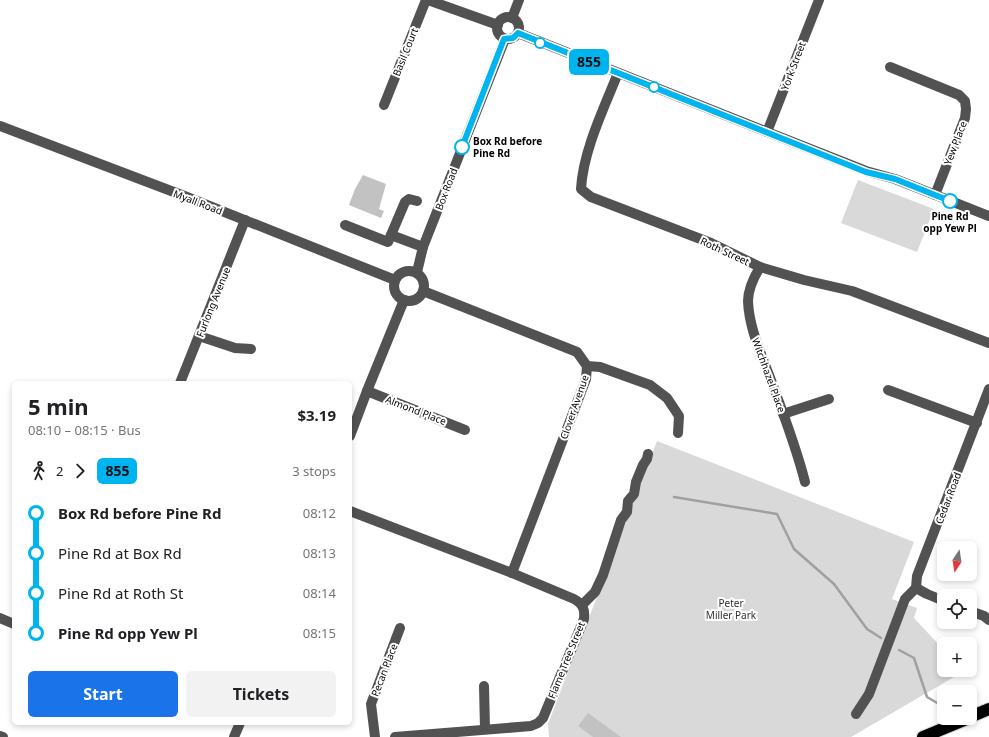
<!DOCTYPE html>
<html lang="en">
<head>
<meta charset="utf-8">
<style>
	:root { --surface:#fff; --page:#f2f2f2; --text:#202124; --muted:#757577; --accent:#1a73e8 }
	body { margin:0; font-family:"Noto Sans",sans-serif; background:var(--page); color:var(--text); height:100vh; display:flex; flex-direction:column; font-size:15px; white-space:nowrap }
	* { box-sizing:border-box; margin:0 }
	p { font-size:13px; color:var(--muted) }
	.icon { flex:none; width:22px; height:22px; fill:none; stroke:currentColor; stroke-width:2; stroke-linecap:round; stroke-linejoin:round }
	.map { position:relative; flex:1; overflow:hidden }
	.details { position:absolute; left:12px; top:381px; width:340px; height:344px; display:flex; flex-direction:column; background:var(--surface); border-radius:6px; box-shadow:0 2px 6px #0003 }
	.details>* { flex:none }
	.badge { padding:0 8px; border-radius:6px; font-size:14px; line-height:26px }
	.needle { width:26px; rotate:192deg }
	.controls { position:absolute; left:937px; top:541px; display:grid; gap:8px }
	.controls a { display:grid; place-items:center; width:40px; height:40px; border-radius:6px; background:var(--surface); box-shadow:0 2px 6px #0003; font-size:20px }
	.map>.badge { position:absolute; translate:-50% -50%; box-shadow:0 0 0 2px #fff }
	.legs { display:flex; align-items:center; gap:6px; height:44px; padding:0 16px; font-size:13px }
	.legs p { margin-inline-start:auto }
	.overview { display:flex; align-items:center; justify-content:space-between; height:68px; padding:0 16px }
	h1 { font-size:22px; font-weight:700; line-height:30px }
	.cta { display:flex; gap:8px; margin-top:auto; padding:8px 16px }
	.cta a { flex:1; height:46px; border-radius:6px; background:var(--accent); color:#fff; font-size:16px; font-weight:700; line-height:46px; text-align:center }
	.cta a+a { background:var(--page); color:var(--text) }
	ul { padding:0 16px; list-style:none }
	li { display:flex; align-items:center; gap:14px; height:40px; font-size:15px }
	li i { display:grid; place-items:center; width:6px; height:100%; margin:0 5px; background:currentColor }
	li i::after { content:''; width:10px; height:10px; margin:-5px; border:3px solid; border-radius:50%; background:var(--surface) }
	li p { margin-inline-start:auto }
	li:first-child i { background:linear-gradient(#0000 50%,currentColor 0) }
	li:last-child i { background:linear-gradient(currentColor 50%,#0000 0) }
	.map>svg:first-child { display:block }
	.green { fill:#d9d9d9 }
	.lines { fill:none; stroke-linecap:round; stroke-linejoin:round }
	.stream { stroke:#a0a0a0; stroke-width:2.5 }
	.building { fill:#c2c2c2 }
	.highway-casing { stroke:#dbdbdb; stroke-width:14 }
	.minor { stroke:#525252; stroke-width:10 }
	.highway { stroke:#000; stroke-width:12 }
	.line-1-casing { stroke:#fff; stroke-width:9 }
	.line-1 { stroke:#00b5ef; stroke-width:6 }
	.stop-1-dot { fill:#fff; stroke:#00b5ef; stroke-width:2 }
	.labels { text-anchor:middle; stroke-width:4; stroke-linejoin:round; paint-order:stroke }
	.street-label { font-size:10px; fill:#000; stroke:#fff }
	.stop-label { font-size:10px; font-weight:bold; fill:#000; stroke:#fff; text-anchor:start }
	.park-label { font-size:10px; fill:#303030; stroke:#fff }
</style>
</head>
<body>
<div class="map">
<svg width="989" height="737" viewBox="0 0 989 737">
	<rect width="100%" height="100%" fill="#fff"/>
	<g class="green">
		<path d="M858 180 934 209 917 252 841 223Z"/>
		<path d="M657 441 914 542 892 599 917 608 914 618 944 650V670H966L851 737H549L548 724Z"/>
	</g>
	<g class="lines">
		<g class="stream">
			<path d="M674 497 777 514 794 549 834 584 867 629 881 638"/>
			<path d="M899 650 914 658 927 697 944 707"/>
		</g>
	</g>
	<g class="building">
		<path d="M363 175 386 184 379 209 384 211 381 218 349 205 355 189Z"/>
		<path d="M588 713 621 737H593L578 726Z"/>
	</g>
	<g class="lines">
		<g class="highway-casing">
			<g id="highway">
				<path d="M970 717 989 709"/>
				<path d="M923 737 969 718"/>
			</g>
		</g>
		<g class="minor">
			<path d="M428 0 498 25"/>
			<circle cx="508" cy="28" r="11"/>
			<path d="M512 18 519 0"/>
			<path d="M518 33 866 171 895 179 989 216"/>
			<path d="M890 67 959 95 965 101 966 109 965 118 935 195"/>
			<path d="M618 73C604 108 583 151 581 189L591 197 711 243 760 267 804 280 852 291 989 343"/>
			<path d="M384 105 426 0"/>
			<path d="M0 126 187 197 395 280"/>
			<path d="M767 132 819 0"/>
			<path d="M345 225 388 242 405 202 409 199 417 201"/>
			<path d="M391 235 423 247"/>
			<path d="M760 267C754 277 748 289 748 301 749 327 760 351 769 375 782 410 796 446 805 482"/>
			<circle cx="409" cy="286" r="15"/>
			<path d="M417 272 423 247 505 39"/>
			<path d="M423 291 577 352 587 366 586 379 512 573"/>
			<path d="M199 336 235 348 251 349"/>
			<path d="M587 366 600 367 650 385 667 398 679 416 678 433"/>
			<path d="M180 383 245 220"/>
			<path d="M888 390 977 423"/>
			<path d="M367 391 465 430"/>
			<path d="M783 414 829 399"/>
			<path d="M350 436 367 391 404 300"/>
			<path d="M350 511 512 573 574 599C583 604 585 609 584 619L543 718 538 723 531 726 395 737"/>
			<path d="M916 588 927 594 944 601"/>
			<path d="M582 605 595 592 603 575 621 520 627 512 628 501 634 494 636 482 643 465 647 459 648 454"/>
			<path d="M970 611 984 616 989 620"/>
			<path d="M0 618 14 624"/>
			<path d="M484 686 485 729"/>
			<path d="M856 714 869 694 905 599 916 588 917 576 989 389"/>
			<path d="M0 736 3 737"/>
			<path d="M234 737 240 723"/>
			<path d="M375 737 371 704 400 628"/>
		</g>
		<use href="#highway" class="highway"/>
	</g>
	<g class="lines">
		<g class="line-1-casing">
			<path id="line-1" d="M462 147 504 39 513 38 518 33 866 172 895 179 950 201"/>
		</g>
		<use href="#line-1" class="line-1"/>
	</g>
	<g class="stop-1-dot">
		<circle cx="540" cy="43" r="5"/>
		<circle cx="654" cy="87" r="5"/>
		<circle cx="462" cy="147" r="7"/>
		<circle cx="950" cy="201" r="7"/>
	</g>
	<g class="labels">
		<g class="street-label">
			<text transform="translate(405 52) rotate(-68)" y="4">Basil Court</text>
			<text transform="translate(793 66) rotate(-69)" y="4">York Street</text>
			<text transform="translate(955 143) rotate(-69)" y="4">Yew Place</text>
			<text transform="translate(446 189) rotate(-69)" y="4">Box Road</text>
			<text transform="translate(198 202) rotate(21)" y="4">Myall Road</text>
			<text transform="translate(725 251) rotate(25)" y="4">Roth Street</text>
			<text transform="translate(213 302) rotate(-68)" y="4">Furlong Avenue</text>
			<text transform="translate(769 375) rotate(70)" y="4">Witchhazel Place</text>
			<text transform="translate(574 407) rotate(-71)" y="4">Clover Avenue</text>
			<text transform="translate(416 410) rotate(21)" y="4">Almond Place</text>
			<text transform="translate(948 498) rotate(-69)" y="4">Cedar Road</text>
			<text transform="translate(566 660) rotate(-68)" y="4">Flame Tree Street</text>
			<text transform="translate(384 670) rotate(-69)" y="4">Pecan Place</text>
		</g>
		<g class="stop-label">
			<text x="473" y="145">Box Rd before<tspan x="473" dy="12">Pine Rd</tspan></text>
			<text x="950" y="220" text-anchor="middle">Pine Rd<tspan x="950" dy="12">opp Yew Pl</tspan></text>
		</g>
		<g class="park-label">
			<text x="731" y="607">Peter<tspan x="731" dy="12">Miller Park</tspan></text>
		</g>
	</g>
</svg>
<div class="controls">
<a><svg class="needle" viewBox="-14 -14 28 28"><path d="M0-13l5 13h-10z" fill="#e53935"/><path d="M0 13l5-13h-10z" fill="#757577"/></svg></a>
<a><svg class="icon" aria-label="locate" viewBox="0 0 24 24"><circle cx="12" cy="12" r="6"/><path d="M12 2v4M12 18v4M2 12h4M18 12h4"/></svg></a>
<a>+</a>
<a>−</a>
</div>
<b class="badge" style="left:589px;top:62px;background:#00b5ef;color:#111">855</b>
<section class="details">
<div class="overview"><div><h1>5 min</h1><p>08:10 – 08:15 · Bus</p></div><b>$3.19</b></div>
<div class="legs"><svg class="icon" aria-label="walk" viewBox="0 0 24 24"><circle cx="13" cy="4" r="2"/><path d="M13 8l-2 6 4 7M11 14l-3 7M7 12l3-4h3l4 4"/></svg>2<svg class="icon" aria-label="forward" viewBox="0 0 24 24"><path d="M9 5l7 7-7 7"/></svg><b class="badge" style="background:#00b5ef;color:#111">855</b><p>3 stops</p></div>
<ul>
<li><i style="color:#00b5ef"></i><b>Box Rd before Pine Rd</b><p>08:12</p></li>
<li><i style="color:#00b5ef"></i><span>Pine Rd at Box Rd</span><p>08:13</p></li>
<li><i style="color:#00b5ef"></i><span>Pine Rd at Roth St</span><p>08:14</p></li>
<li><i style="color:#00b5ef"></i><b>Pine Rd opp Yew Pl</b><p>08:15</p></li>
</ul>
<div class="cta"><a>Start</a><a>Tickets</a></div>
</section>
</div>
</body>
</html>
